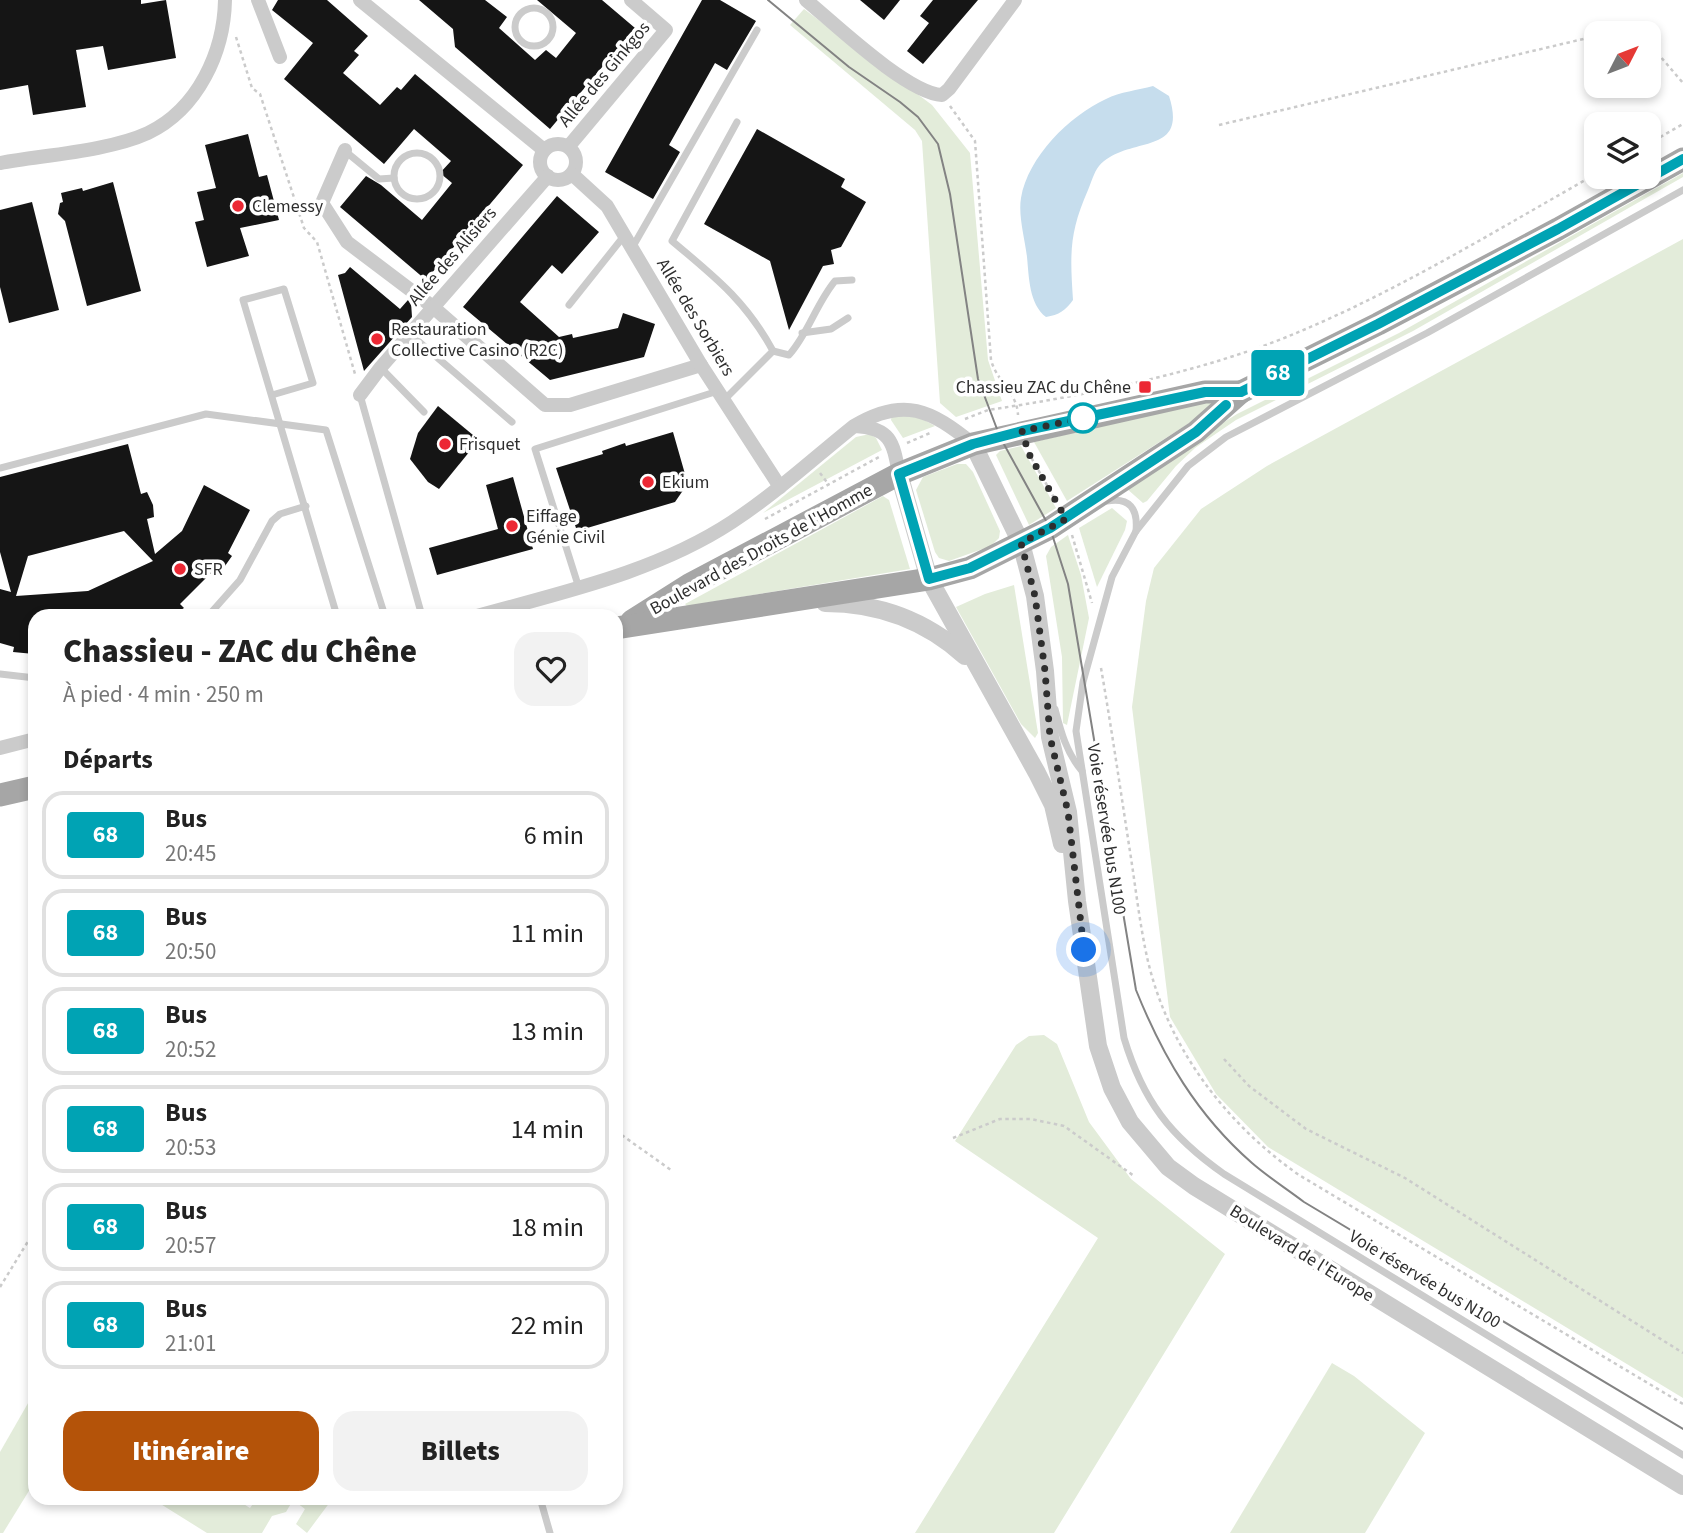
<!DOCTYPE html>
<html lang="fr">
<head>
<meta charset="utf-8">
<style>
	:root { --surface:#fff; --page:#f2f2f2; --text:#222; --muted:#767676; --line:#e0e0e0; --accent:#b45309 }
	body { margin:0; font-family:"Source Sans 3",sans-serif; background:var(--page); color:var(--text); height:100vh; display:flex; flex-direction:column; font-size:26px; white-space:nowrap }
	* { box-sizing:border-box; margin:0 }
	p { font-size:23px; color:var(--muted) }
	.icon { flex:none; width:38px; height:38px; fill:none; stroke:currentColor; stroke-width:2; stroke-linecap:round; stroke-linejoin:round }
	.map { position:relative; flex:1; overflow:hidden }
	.sheet { position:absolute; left:28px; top:609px; width:595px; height:896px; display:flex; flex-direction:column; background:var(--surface); border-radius:21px; box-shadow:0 4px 10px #0003 }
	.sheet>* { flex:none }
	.badge { padding:0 14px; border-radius:5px; font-size:24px; line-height:46px }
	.needle { width:46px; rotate:48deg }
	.tools { position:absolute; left:1584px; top:21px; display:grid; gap:14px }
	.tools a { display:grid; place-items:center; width:77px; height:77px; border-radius:14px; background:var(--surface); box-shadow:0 4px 10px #0003; font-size:35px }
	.you { position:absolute; width:35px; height:35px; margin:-18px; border:5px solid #fff; border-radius:50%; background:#1a73e8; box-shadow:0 0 0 10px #1a73e833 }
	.map>.badge { position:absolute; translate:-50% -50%; box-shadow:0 0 0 4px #fff }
	h2 { padding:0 35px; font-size:26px; line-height:63px }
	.round { display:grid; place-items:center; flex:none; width:74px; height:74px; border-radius:21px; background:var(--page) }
	.summary { display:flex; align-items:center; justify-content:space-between; height:119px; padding:0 35px }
	h1 { font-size:33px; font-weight:800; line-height:52px }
	.action { display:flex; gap:14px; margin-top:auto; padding:14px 35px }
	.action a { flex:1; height:80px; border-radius:21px; background:var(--accent); color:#fff; font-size:28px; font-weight:800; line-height:80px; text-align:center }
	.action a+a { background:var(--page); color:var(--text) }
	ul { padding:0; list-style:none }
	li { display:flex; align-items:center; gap:21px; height:88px; margin:0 14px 10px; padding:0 21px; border:4px solid var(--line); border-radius:21px }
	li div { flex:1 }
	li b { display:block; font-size:26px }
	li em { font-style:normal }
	li .badge { min-width:77px; font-weight:700; text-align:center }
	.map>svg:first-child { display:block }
	.green { fill:#e3ecda }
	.water { fill:#c6dded }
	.building { fill:#151515; fill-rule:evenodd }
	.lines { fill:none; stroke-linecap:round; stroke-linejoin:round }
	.path { stroke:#cbcbcb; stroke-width:2.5; stroke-dasharray:3.5 3.5; stroke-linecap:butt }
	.service { stroke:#cbcbcb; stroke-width:7 }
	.minor { stroke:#cbcbcb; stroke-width:14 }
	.tertiary { stroke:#cbcbcb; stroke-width:18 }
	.primary { stroke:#a6a6a6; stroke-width:23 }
	.tram { stroke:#838383; stroke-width:2 }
	.line-casing { stroke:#fff; stroke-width:16 }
	.line { stroke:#00a3b4; stroke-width:10 }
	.walk { stroke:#2e2e2e; stroke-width:7; stroke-dasharray:0 12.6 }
	.poi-dot { fill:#ec2834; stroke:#fff; stroke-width:2.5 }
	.stop-dot { fill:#fff; stroke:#00a3b4; stroke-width:3.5 }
	.labels { text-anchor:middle; stroke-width:7; stroke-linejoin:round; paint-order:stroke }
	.street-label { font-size:18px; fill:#2e2e2e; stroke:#fff }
	.poi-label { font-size:18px; fill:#2e2e2e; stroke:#fff; text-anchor:start }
</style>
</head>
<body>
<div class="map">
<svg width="1683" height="1533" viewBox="0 0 1683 1533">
	<rect width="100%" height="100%" fill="#fff"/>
	<g class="green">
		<path d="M804 9 932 105 970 153 988 360 1002 401 956 417 940 403 922 141 915 130 790 25Z"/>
		<path d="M1683 173V177L1413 331 1236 420 1195 448 1176 466 1147 501 1143 503 1126 488 1154 466 1237 414 1399 333Z"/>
		<path d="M1683 239V1398L1268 1147 1216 1094 1170 1017 1132 707 1146 601 1154 568 1201 509 1267 466Z"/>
		<path d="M1212 400 1216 406 1067 501 1034 442Z"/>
		<path d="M892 415 919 417 935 426 903 438 891 420Z"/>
		<path d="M870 434 876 438 882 450 763 513 856 437Z"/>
		<path d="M1021 446 1056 508 1029 525 996 455 1000 451Z"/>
		<path d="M957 464H966L973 472 1000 531 999 538 991 546 949 561 939 558 935 552 916 490 923 477Z"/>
		<path d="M883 496 889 500 910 569 687 606 685 604Z"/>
		<path d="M1112 508 1127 521 1125 530 1097 587 1079 528Z"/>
		<path d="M1068 535 1081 575 1089 618 1067 725 1063 723 1062 657 1046 556 1051 547Z"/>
		<path d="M1014 585 1038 733 1035 738 1021 724 956 607 985 594Z"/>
		<path d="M1044 1035 1057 1044 1089 1122 1131 1179 1225 1254 1054 1533H915L1098 1238 955 1141 1016 1045 1029 1036Z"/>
		<path d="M1332 1363 1354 1376 1425 1433 1365 1533H1230Z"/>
		<path d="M35 1391V1481L3 1533H0V1452Z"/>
		<path d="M151 1498H234L250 1508 257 1498H333L307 1533 296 1524 305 1509 293 1500 286 1512 272 1516 262 1533H207Z"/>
	</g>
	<path class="water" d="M1153 86 1169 96C1189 158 1128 134 1099 166 1094 172 1091 183 1088 190 1069 233 1070 254 1073 300 1066 310 1059 315 1046 317 1029 304 1029 277 1027 257 1025 239 1018 216 1021 198 1028 157 1069 116 1106 99 1120 92 1138 90 1153 86Z"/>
	<g class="building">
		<path d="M0 0H141V4L166 0 176 58 108 70 103 46 76 50 86 107 33 115 28 85 0 90Z"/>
		<path d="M278 0H327L368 36 354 51 359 55 343 73 380 105 397 87 401 90 415 74 523 165 426 280 340 207 366 176 381 185 422 220 452 183 440 173 451 161 414 129 384 164 284 79 313 43 272 10Z"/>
		<path d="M419 0H485L507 17 499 28 535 60 546 50 556 58 576 33 537 0H602L635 28 550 129 455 47 453 29Z"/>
		<path d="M702 0H720L756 21 727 70 715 63 669 145 680 152 653 199 605 172Z"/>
		<path d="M860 0H900L884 20Z"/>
		<path d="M933 0H978L923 64 907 51 929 23 920 16Z"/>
		<path d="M757 129 845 179 841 187 866 202 841 247 831 250 834 264 823 266 789 330 770 261 704 224Z"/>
		<path d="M248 134 259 177 267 175 279 220 240 228 249 256 207 267 195 222 204 220 197 192 216 188 205 145Z"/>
		<path d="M113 182 141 291 87 306 65 221 58 214 60 203 63 202 61 193 82 188 83 191Z"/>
		<path d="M557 196 599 232 562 274 552 265 520 302 559 337 572 334 573 338 618 328 623 313 655 324 644 357 550 380 463 307Z"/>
		<path d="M32 202 59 310 9 323 0 287V210Z"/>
		<path d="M350 267 400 309 408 300 411 302 412 317 364 371 338 275 345 273Z"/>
		<path d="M438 406 479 440 439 489 428 482 410 459 418 433Z"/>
		<path d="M673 432 685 474 682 475 686 486 675 502 577 531 556 468 603 454 602 451 625 443 626 446Z"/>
		<path d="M128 444 141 494 147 492 153 505 154 517 147 519 155 554 182 531 204 485 250 510 228 553 232 556 220 573 214 570 180 604 184 608 172 616H35L34 654 13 652 14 647 0 643V589L11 592 0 552V477ZM124 531 153 561 88 591 16 596 28 556Z"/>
		<path d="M513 477 533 549 437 575 429 548 498 529 486 485Z"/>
	</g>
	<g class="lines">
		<g class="path">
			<path d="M1608 33 1635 27 1641 33"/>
			<path d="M236 37 252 88 260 94 304 228 317 242 355 374"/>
			<path d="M1648 42 1683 83"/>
			<path d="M950 106 975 141 991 360C997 382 1017 392 1018 415"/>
			<path d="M1219 125 1596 36"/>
			<path d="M1648 144 1683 124"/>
			<path d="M965 419 988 410C1089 395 1208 371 1301 331 1403 288 1500 228 1596 174"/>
			<path d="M907 443 930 433"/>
			<path d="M1028 452 1056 501"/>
			<path d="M820 473 829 485"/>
			<path d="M765 519 879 457"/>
			<path d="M1072 535 1092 603"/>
			<path d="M1101 668C1112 731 1121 794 1131 858 1136 891 1140 925 1147 957 1167 1047 1225 1123 1299 1175L1683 1404"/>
			<path d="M1224 1059 1249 1086 1306 1129 1405 1178 1683 1353"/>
			<path d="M616 1131 671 1170"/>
			<path d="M953 1138 1000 1119H1031L1064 1126 1134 1176"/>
			<path d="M0 1287 35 1230"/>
		</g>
		<g class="service">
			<circle cx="534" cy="27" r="19"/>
			<path d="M345 151 379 179 394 178"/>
			<circle cx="417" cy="176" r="23"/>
			<path d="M1683 190 1427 333 1226 437 1188 466 1136 531 1112 577 1083 682 1076 731 1124 1038C1143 1101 1170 1136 1224 1174L1683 1455"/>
			<path d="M632 248 757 30"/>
			<path d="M569 305 624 236"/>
			<path d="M802 333 831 329 848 318"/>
			<path d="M410 334 512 422"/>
			<path d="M773 351 789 355C808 334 816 304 835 281L852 280"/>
			<path d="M381 368 424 412"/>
			<path d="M272 395 313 383 284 289 243 300 337 616"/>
			<path d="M360 395 422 616"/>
			<path d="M724 400 773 351C746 301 715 277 672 241L737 122"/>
			<path d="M0 468 206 414 326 430 385 616"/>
			<path d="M1107 501C1130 497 1138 509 1136 531"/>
			<path d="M579 588 535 449 718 391"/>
			<path d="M208 616 240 580 272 521 280 514 306 506"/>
			<path d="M0 674 35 678"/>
			<path d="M1055 709C1061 732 1066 752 1082 771"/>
			<path d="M540 1498 550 1533"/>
		</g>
		<g class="minor">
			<path d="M258 0 280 57"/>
			<path d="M360 0 544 150"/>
			<path d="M806 0C835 24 907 93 942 95L949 89 1015 0"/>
			<circle cx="558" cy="162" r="18"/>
			<path d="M569 146 666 30 631 0"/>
			<path d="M345 150 322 203 347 242 433 307 545 405H570L701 365"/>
			<path d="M0 163C44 155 109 151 148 133 198 109 224 52 225 0"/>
			<path d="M572 174 607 206 701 365 780 487"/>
			<path d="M360 395 381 367 548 176"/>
			<path d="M855 426C891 428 893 442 899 474"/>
			<path d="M477 616C563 592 656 572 732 522 775 494 814 458 854 426 904 396 931 410 973 444"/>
			<path d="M0 748 35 739"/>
		</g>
		<g class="tertiary">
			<path d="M973 444 1021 543 1035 596 1045 671 1050 737 1068 812 1077 901 1098 1046 1112 1088 1130 1122 1168 1167 1194 1186 1683 1486"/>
			<path d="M899 474 929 579 1037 773 1053 805 1062 844"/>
			<path d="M825 603C877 603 925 620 965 656"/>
		</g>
		<g class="primary">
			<path d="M632 621 689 585 899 474 973 444 1205 392H1241"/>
			<path d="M616 628 929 579 970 568 1050 528 1196 432 1241 392 1378 324 1558 229 1683 159"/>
			<path d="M0 795 35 787"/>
		</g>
		<path class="tram" d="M768 0 849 67 900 102 918 117 938 144 950 194 978 379 1000 437 1050 528 1068 584 1136 990C1163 1057 1197 1115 1252 1163 1268 1177 1287 1189 1304 1202L1683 1429"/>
	</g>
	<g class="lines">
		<g class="line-casing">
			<path id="line" d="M1226 405 1196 432 1050 528 970 568 929 579 899 474 973 444 1022 431 1205 392H1241L1378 324 1558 229 1683 159"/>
		</g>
		<use href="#line" class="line"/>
		<path class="walk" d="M1083 418 1022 431 1029 454 1066 519 1021 543 1035 596 1045 671 1050 737 1068 812 1084 950"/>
	</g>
	<g class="poi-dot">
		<circle cx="238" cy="206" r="7"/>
		<circle cx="377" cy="339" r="7"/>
		<rect x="1138" y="380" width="14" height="14" rx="3.5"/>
		<circle cx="445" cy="444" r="7"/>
		<circle cx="648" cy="482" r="7"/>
		<circle cx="512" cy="526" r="7"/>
		<circle cx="180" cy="569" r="7"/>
	</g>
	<circle class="stop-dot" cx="1083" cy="418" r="14"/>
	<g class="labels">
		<g class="street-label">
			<text transform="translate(604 74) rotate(-50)" y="6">Allée des Ginkgos</text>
			<text transform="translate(452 256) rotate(-49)" y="6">Allée des Alisiers</text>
			<text transform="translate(696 317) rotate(59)" y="6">Allée des Sorbiers</text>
			<text transform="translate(761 549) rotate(-29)" y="6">Boulevard des Droits de l'Homme</text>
			<text transform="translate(1107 829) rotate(81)" y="6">Voie réservée bus N100</text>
			<text transform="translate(1302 1253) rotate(32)" y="6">Boulevard de l'Europe</text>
			<text transform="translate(1425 1279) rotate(31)" y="6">Voie réservée bus N100</text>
		</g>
		<g class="poi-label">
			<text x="252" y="212">Clemessy</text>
			<text x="391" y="335">Restauration<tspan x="391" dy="21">Collective Casino (R2C)</tspan></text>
			<text x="1131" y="393" text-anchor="end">Chassieu ZAC du Chêne</text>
			<text x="459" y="450">Frisquet</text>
			<text x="662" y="488">Ekium</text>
			<text x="526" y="522">Eiffage<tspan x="526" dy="21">Génie Civil</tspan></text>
			<text x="194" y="575">SFR</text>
		</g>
	</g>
</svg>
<div class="tools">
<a><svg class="needle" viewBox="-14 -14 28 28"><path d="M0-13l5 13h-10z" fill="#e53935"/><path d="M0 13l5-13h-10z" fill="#767676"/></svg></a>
<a><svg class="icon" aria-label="layers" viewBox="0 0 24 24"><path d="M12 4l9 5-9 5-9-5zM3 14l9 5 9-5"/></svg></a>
</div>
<div class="you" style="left:1084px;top:950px"></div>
<b class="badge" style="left:1278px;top:373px;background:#00a3b4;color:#fff">68</b>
<section class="sheet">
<div class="summary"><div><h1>Chassieu - ZAC du Chêne</h1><p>À pied · 4 min · 250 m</p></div><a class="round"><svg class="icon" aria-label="heart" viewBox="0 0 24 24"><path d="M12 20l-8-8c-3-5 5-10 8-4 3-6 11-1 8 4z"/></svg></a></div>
<h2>Départs</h2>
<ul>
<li><span class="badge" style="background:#00a3b4;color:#fff">68</span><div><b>Bus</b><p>20:45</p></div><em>6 min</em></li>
<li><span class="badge" style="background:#00a3b4;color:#fff">68</span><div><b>Bus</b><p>20:50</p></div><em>11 min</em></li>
<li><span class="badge" style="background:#00a3b4;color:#fff">68</span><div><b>Bus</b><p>20:52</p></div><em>13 min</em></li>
<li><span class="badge" style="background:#00a3b4;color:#fff">68</span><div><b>Bus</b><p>20:53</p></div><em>14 min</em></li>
<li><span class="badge" style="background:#00a3b4;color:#fff">68</span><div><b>Bus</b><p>20:57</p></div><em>18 min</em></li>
<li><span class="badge" style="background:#00a3b4;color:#fff">68</span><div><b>Bus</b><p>21:01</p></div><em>22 min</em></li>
</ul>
<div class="action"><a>Itinéraire</a><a>Billets</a></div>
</section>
</div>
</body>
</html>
